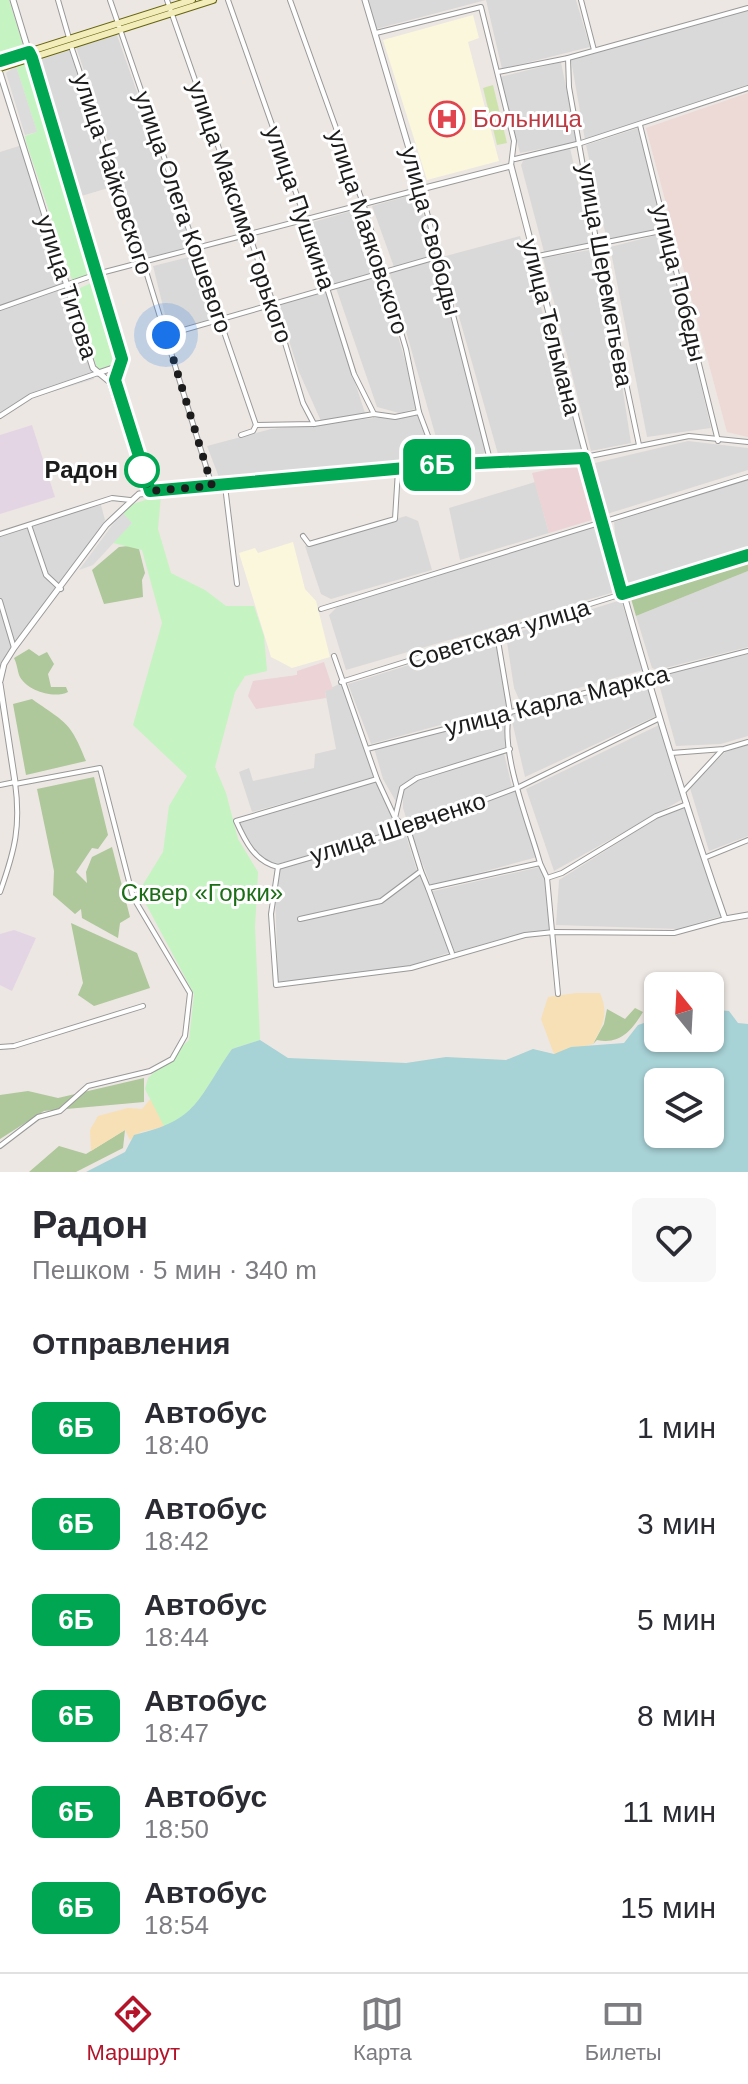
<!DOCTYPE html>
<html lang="ru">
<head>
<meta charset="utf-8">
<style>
	:root { --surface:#fff; --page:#f7f7f7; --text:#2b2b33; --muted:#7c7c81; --line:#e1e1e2; --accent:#b3142a }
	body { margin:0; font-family:Helvetica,sans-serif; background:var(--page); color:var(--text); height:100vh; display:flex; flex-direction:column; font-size:30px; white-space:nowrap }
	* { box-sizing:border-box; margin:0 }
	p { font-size:26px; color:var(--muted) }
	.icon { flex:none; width:44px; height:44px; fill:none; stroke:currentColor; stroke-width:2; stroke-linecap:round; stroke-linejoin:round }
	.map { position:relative; height:1172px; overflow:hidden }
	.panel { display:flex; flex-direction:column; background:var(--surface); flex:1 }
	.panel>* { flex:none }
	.badge { padding:0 16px; border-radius:12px; font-size:28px; line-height:52px }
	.needle { width:52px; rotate:342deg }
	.buttons { position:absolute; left:644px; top:972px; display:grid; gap:16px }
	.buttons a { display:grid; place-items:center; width:80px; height:80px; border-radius:12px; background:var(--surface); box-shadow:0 2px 6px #0004; font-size:40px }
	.you { position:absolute; width:40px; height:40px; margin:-20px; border:6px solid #fff; border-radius:50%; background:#1a73e8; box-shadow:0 0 0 12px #1a73e833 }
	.map>.badge { position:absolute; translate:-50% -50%; box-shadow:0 0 0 4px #fff }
	h2 { padding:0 32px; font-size:30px; line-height:72px }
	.round { display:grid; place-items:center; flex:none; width:84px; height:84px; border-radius:12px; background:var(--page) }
	.summary { display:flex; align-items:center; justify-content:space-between; height:136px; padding:0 32px }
	h1 { font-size:38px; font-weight:600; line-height:60px }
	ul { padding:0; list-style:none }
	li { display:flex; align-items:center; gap:24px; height:96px; padding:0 32px }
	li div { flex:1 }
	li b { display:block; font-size:30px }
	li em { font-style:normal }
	li .badge { min-width:88px; font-weight:700; text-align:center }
	.dock { display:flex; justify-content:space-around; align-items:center; height:112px; border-top:2px solid var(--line); background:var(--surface); font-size:22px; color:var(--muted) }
	.dock a { display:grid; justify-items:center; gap:4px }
	.dock .current { color:var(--accent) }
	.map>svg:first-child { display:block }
	.residential { fill:#dad9d9 }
	.commercial { fill:#ecd3d5 }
	.industrial { fill:#e4d5e4 }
	.education { fill:#fbf7dc }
	.military { fill:#edd9d6 }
	.grass { fill:#cee2ac }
	.forest { fill:#aec79b }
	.sand { fill:#f7e0b5 }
	.park { fill:#c5f3c2 }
	.parking { fill:#dcdcdc }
	.water { fill:#a7d2d6; fill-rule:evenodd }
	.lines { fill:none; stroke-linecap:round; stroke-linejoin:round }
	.minor-casing { stroke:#999; stroke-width:6 }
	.tertiary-casing { stroke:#999; stroke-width:7 }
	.secondary-casing { stroke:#66630f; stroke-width:8 }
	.minor { stroke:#fff; stroke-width:4 }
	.tertiary { stroke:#fff; stroke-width:5 }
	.secondary { stroke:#f2edba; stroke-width:6 }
	.line-casing { stroke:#fff; stroke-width:18 }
	.line { stroke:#00a651; stroke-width:12 }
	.walk { stroke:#1c1c1c; stroke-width:8; stroke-dasharray:0 14.4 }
	.stop-dot { fill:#fff; stroke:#00a651; stroke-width:4 }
	.labels { text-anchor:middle; stroke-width:6; stroke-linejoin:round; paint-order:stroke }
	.health-label { font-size:24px; fill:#be3a42; stroke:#fff; text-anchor:start }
	.street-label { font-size:24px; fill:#1c1c1c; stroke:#fff }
	.stop-label { font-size:24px; font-weight:bold; fill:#1c1c1c; stroke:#fff; text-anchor:end }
	.park-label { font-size:24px; fill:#1b6d16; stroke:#fff }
</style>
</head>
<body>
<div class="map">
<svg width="748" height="1172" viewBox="0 0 748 1172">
	<rect width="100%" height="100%" fill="#ece7e2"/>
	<g class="residential">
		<path d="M368 0H576L590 47 502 69 486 0 376 29Z"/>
		<path d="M748 10V88L585 140 571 60Z"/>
		<path d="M117 35 191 246 148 258 76 47Z"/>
		<path d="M70 50 115 186 78 197 36 61Z"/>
		<path d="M561 62 577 142 520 153 500 77Z"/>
		<path d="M638 128 663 228 607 241 586 145Z"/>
		<path d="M22 145 94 379 32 398 0 419V152Z"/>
		<path d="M570 148 592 244 544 252 521 165 524 159Z"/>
		<path d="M415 194 430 232 433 256 394 267 372 206Z"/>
		<path d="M359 209 379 271 330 285 313 222Z"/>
		<path d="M665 233 711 428 647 437 610 247Z"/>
		<path d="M520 236 583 450 510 459 498 454 442 257Z"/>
		<path d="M601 248 631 443 591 451 543 258Z"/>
		<path d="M197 255 216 313 214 318 169 331 153 266Z"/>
		<path d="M435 259 489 448 480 457H457L439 448 389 271Z"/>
		<path d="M380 275 419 408 399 413 377 407 336 288Z"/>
		<path d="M325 290 365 413 321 421 299 372 277 303Z"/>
		<path d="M421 413 435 459 220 480 207 446 271 429Z"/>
		<path d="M688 441 748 448V470L607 514 595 463Z"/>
		<path d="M748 479V552L643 584 628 582 617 555 614 522Z"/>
		<path d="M535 482 549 533 460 560 449 508Z"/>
		<path d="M101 505 105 520 0 670V533Z"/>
		<path d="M406 516 418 521 432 570 331 599 321 594 305 546Z"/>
		<path d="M599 524 618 591 346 670 329 615 337 607Z"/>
		<path d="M748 571V647L657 670 652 668 636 616Z"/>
		<path d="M621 600 643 670 521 704 514 688 506 636Z"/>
		<path d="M499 637 510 706 371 744 348 684Z"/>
		<path d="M748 654V736L721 744 676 746 657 677Z"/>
		<path d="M645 678 656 716 525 777 511 717 516 710Z"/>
		<path d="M343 682 378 777 252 812 239 772 249 768 253 781 314 768 315 754 336 749 325 691Z"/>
		<path d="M505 714 510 746 413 777 400 786 399 807 383 779 374 748Z"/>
		<path d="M661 724 683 799 554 871 526 789Z"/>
		<path d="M748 745V836L709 851 690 788 725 752Z"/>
		<path d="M504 753 512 787 409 827 403 808V789L418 779Z"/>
		<path d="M380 781 404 829 281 863 264 862 236 821Z"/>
		<path d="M520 789 537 857 431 886 410 830Z"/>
		<path d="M686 807 722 916 677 929 556 925 559 880 659 817Z"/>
		<path d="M405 832 417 871 381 899 298 921 381 902 419 873 451 952 410 966 312 984 278 983 275 892 280 869Z"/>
		<path d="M540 867 550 881 552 930 523 933 455 952 429 892Z"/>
	</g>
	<g class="commercial">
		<path d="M574 464 579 468 595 519 549 533 532 473Z"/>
		<path d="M324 662 333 689 325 691 326 698 256 709 248 696 253 681 297 675V671Z"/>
	</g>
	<g class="industrial">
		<path d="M32 425 55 497 0 514V435Z"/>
		<path d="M14 930 36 938 12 991 0 985V934Z"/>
	</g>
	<g class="education">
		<path d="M473 15 479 38 468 42 499 161 427 180 383 40Z"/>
		<path d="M293 542 305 589 316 601 330 657 292 668 271 657 239 553 255 548 258 553Z"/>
	</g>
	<path class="military" d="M748 93V437L727 432 646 128Z"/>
	<path class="grass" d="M493 85 507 143 497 145 483 88Z"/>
	<g class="forest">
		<path d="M138 545 145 573 142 580 143 597 104 604 92 570 119 547Z"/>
		<path d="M748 559V571L636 616 630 595Z"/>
		<path d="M29 649 39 656 47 652 54 664 48 674 51 687H66L68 692C54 699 28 691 20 677 18 674 17 663 14 658Z"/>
		<path d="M32 699C65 723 70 720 86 761L26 775 13 704Z"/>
		<path d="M94 777 108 835 98 849 92 848 76 872 87 883 86 872 92 857 112 847 130 917 120 923 118 938 82 918 81 909 75 914 53 895 54 871 37 789Z"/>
		<path d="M71 923 137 953 150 988 94 1006 78 995 83 983Z"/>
		<path d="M635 1008 643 1012C632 1030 620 1045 597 1040L593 1044 604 1024 607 1009 625 1019Z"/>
		<path d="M144 1078V1102L44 1111 0 1139V1095L28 1091 58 1098Z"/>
		<path d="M125 1130 123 1148 76 1172H29L59 1146 86 1154Z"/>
	</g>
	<g class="sand">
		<path d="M576 993H600C609 1014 603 1025 593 1044L554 1054 541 1019 548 997Z"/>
		<path d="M154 1095 168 1126 141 1132 130 1140 125 1130 91 1151 90 1130 98 1116 128 1108 142 1109Z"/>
	</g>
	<g class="park">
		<path d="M0 0H9L25 51 0 58Z"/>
		<path d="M30 61 95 272 72 280 26 142 25 136 37 132 16 66Z"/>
		<path d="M94 282 99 284 120 358 118 364 101 371 97 368 73 291Z"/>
		<path d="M161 495 158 529 171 573 205 590 226 606H254L264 636 267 671 245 676 235 692 215 767 226 793 238 839 258 872 255 927 260 1040 232 1049 194 1110 165 1128 145 1089 148 1078 189 1040 194 994 139 891 163 852 169 806 187 776 133 725 162 623 142 550 113 543 132 523 122 512 130 505Z"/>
	</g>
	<g class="parking">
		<path d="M16 66 37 132 25 135 6 73Z"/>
		<path d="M122 512 132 523 93 565 79 570Z"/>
	</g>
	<path class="water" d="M716 1010 729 1011 738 1023 748 1024V1172H86L125 1152 134 1135C199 1120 197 1099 232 1049L260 1040 288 1058 406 1063 446 1057 506 1060 533 1049 554 1054 571 1047 624 1043 638 1025 656 1019 658 1038H710V1011ZM658 1082H710V1134H658Z"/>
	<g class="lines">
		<g class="minor-casing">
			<g id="minor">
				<path d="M58 0 69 38"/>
				<path d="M110 0 256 425"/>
				<path d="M167 0 273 303 303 403 314 424"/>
				<path d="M228 0 306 221 354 374 374 414"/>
				<path d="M290 0 364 206 406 349 419 412 439 465"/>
				<path d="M581 0 594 50"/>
				<path d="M376 33 481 7 514 141 511 166"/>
				<path d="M71 46 137 242 212 486"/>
				<path d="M568 58 569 87 597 245 639 445"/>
				<path d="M498 72 568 58 748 8"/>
				<path d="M640 125 718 441"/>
				<path d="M515 159 581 143 748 88"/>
				<path d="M533 257 666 230"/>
				<path d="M0 308 97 274 421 189 491 464"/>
				<path d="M166 335 440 256"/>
				<path d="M0 416 31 396 98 373"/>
				<path d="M241 435 253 431 256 425 314 424 374 414 395 417 419 412"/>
				<path d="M585 457 689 436 748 442"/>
				<path d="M225 486 237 584"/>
				<path d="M29 525 46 575 61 589"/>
				<path d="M0 534 112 498 130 500"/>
				<path d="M303 536 309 544 395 519 398 470"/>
				<path d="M0 601 14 648"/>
				<path d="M321 609 748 477"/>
				<path d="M497 635 510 712C498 748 530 826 540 863"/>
				<path d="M334 656 377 779 395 818 408 829 421 871"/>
				<path d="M341 682 622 594"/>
				<path d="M367 749 748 651"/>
				<path d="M671 753 724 749 748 742"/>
				<path d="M377 779 236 821C245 841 255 862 278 867L408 829 519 787 660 718"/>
				<path d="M0 785 15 782C21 826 15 850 0 892"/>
				<path d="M684 791 722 750"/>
				<path d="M395 818 402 788 417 778 510 749"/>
				<path d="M704 858 748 840"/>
				<path d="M278 867 271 914 276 985 411 968 525 935 554 932 674 933 725 919"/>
				<path d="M547 878 558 994"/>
				<path d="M428 888 452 953"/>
				<path d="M300 919 381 901 421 871 428 888 540 863 547 878 562 873 656 816 687 804"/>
				<path d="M0 1047 14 1046 143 1006"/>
				<path d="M0 1146 38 1117 60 1111 88 1086 150 1071 172 1059 185 1036 190 993 133 897 100 768 15 784"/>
			</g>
		</g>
		<g class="tertiary-casing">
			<g id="tertiary">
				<path d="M13 0 122 359 115 380 150 491"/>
				<path d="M365 0 421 189 511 166C577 420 638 672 725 919L748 915"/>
				<path d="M0 73 93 368 110 382 146 492"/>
				<path d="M98 373 119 366"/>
				<path d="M622 594 748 555"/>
				<path d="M0 681 4 664 14 648 106 525 139 494 439 465 584 458"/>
				<path d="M0 684 15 782"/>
			</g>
		</g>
		<g class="secondary-casing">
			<g id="secondary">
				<path d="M0 61 192 0"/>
				<path d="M0 68 213 0"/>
			</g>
		</g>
		<use href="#minor" class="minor"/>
		<use href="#tertiary" class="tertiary"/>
		<use href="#secondary" class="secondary"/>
	</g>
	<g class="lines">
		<g class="line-casing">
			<path id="line" d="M0 61 29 52 32 58 122 359 115 380 150 491 439 465 584 458 622 594 748 555"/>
		</g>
		<use href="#line" class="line"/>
		<path class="walk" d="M142 470 150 491 212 486 166 335"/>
	</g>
	<defs>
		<g id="hospital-ring" transform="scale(1.8)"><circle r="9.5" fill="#fff" stroke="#e0444e" stroke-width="1.5"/><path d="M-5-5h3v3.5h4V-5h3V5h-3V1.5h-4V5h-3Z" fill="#e0444e"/></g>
	</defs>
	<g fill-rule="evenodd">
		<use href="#hospital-ring" x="447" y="119"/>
	</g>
	<circle class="stop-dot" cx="142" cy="470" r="16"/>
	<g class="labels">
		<g class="health-label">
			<text x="473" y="127">Больница</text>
		</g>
		<g class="street-label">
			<text transform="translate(113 174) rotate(72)" y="8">улица Чайковского</text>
			<text transform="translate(300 208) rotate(71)" y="8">улица Пушкина</text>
			<text transform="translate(183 212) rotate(71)" y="8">улица Олега Кошевого</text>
			<text transform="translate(240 212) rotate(71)" y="8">улица Максима Горького</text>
			<text transform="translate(431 231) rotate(75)" y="8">улица Свободы</text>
			<text transform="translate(368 232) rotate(72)" y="8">улица Маяковского</text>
			<text transform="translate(605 275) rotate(80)" y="8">улица Шереметьева</text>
			<text transform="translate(679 283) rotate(76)" y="8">улица Победы</text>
			<text transform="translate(67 287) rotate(72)" y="8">улица Титова</text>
			<text transform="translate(551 327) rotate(76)" y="8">улица Тельмана</text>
			<text transform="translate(499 634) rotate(-17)" y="8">Советская улица</text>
			<text transform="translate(557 701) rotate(-14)" y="8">улица Карла Маркса</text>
			<text transform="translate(398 828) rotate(-18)" y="8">улица Шевченко</text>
		</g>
		<g class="stop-label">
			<text x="118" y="478">Радон</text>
		</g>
		<g class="park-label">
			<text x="202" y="901">Сквер «Горки»</text>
		</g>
	</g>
</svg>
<div class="buttons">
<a><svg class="needle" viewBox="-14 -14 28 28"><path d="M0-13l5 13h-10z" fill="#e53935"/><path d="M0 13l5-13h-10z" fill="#7c7c81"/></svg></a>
<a><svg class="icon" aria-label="layers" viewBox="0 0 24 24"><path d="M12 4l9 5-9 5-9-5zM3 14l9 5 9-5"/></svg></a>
</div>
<div class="you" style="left:166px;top:335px"></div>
<b class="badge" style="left:437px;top:465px;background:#00a651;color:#fff">6Б</b>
</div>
<section class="panel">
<div class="summary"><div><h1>Радон</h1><p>Пешком · 5 мин · 340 m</p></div><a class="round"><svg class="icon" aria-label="heart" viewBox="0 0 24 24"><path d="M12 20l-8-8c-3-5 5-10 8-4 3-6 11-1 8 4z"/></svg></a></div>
<h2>Отправления</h2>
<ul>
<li><span class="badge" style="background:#00a651;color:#fff">6Б</span><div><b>Автобус</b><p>18:40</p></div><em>1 мин</em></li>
<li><span class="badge" style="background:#00a651;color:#fff">6Б</span><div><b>Автобус</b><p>18:42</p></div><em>3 мин</em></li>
<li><span class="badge" style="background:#00a651;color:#fff">6Б</span><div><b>Автобус</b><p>18:44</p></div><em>5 мин</em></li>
<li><span class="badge" style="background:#00a651;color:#fff">6Б</span><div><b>Автобус</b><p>18:47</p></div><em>8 мин</em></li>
<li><span class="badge" style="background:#00a651;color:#fff">6Б</span><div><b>Автобус</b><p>18:50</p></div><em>11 мин</em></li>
<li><span class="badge" style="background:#00a651;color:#fff">6Б</span><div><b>Автобус</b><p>18:54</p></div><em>15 мин</em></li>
</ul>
</section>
<nav class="dock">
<a class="current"><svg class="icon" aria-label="directions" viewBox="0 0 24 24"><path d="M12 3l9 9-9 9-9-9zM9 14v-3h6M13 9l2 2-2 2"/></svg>Маршрут</a>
<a><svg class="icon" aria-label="map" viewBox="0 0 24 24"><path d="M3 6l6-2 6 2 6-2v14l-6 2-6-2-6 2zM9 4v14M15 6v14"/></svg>Карта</a>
<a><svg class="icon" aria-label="tickets" viewBox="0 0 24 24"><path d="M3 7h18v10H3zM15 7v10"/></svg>Билеты</a>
</nav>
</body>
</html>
